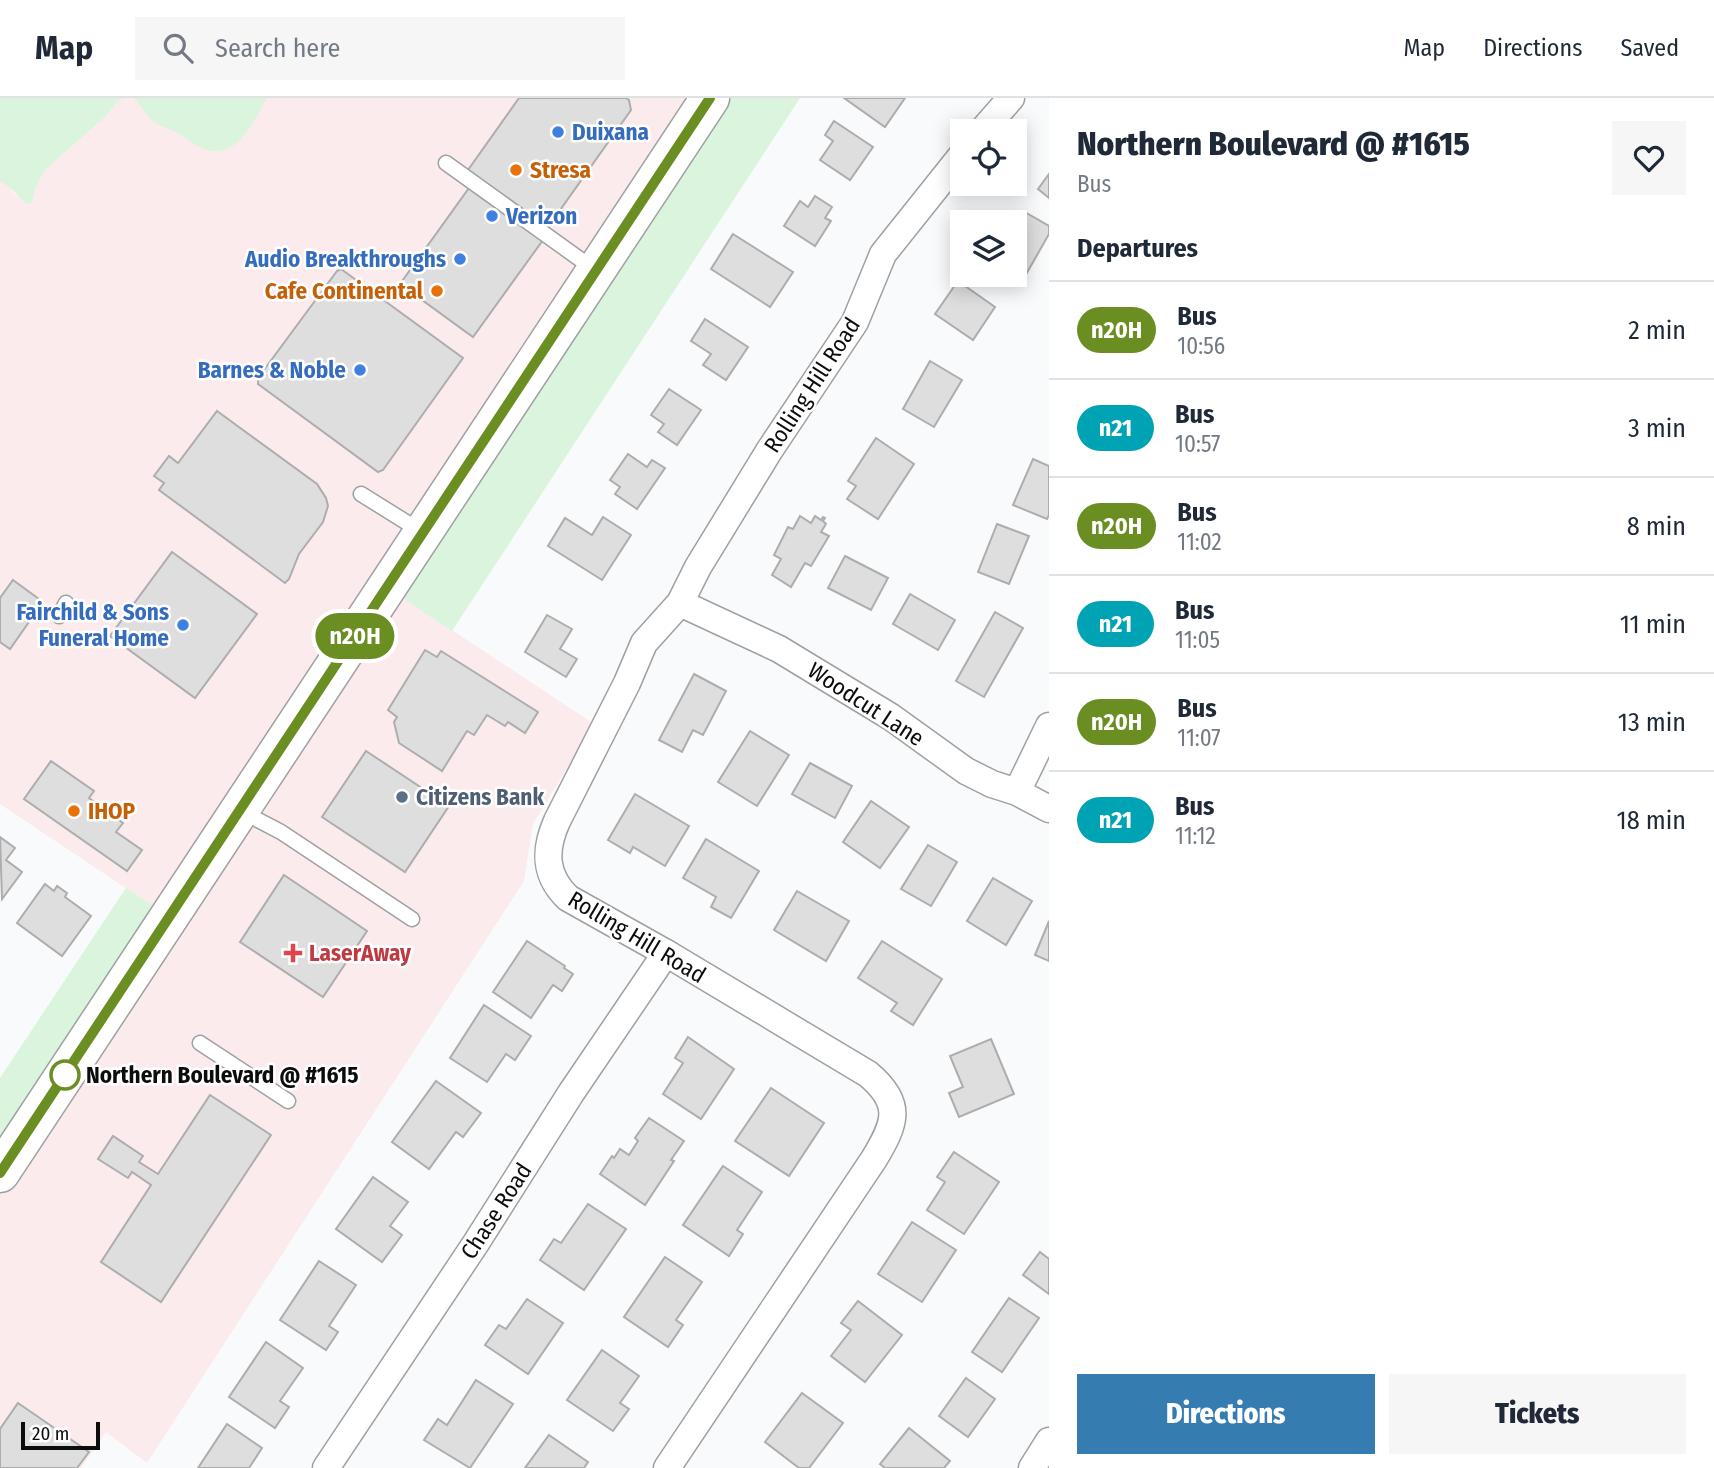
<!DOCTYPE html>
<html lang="en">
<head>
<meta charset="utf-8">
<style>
	:root { --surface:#fff; --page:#f6f6f7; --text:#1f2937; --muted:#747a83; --line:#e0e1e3; --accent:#357cb1 }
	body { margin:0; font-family:"Fira Sans Condensed",sans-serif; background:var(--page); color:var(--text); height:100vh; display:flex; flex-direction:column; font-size:26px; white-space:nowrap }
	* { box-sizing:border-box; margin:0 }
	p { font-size:23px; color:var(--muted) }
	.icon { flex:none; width:38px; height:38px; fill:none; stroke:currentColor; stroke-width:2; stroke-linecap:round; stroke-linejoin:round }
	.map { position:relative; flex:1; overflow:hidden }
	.drawer { display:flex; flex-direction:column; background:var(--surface); width:665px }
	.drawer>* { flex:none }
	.badge { padding:0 14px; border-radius:23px; font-size:24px; line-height:46px }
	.tools { position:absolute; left:950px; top:21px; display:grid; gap:14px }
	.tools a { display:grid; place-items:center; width:77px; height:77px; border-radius:0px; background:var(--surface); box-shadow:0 4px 18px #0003; font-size:35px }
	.scale { position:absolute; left:21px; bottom:18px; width:79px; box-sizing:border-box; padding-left:7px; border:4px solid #0c0c0d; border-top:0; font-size:19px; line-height:24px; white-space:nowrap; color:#0c0c0d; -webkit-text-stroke:5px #fff; paint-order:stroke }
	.map>.badge { position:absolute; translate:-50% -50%; box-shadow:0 0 0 4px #fff }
	h2 { padding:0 28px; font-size:26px; line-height:63px }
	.round { display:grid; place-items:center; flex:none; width:74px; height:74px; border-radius:0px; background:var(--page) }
	.head { display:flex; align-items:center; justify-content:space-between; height:119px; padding:0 28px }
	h1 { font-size:33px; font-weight:800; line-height:52px }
	.action { display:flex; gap:14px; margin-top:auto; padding:14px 28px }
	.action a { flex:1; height:80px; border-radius:0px; background:var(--accent); color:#fff; font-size:28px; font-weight:800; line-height:80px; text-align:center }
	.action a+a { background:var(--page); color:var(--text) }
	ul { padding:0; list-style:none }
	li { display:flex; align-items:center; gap:21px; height:98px; padding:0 28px; border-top:2px solid var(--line) }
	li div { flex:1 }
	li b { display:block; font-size:26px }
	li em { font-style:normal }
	li .badge { min-width:77px; font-weight:700; text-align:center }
	header { display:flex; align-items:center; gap:42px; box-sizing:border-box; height:98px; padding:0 35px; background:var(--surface); border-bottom:2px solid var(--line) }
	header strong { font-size:33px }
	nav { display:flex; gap:38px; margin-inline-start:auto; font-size:24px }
	.search { width:490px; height:63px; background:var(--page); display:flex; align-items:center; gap:18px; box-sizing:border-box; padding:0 24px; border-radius:0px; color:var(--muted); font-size:26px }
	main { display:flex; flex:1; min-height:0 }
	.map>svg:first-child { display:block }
	.commercial { fill:#fcebed }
	.green { fill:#daf4de }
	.building { fill:#dededf; stroke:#adadae; stroke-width:2 }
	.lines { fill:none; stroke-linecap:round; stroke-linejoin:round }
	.service-casing { stroke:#9fa0a1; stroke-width:17 }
	.minor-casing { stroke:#9fa0a1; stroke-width:29 }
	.primary-casing { stroke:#9fa0a1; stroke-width:41 }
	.service { stroke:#fff; stroke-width:14 }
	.minor { stroke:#fff; stroke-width:26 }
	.primary { stroke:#fff; stroke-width:38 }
	.line-casing { stroke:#fff; stroke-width:16 }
	.line { stroke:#6b8e23; stroke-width:10 }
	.shop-dot { fill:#3f7fe0; stroke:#fff; stroke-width:2.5 }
	.food-dot { fill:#e8710a; stroke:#fff; stroke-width:2.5 }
	.service-dot { fill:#5c6f8a; stroke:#fff; stroke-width:2.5 }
	.health-dot { fill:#e0444e; stroke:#fff; stroke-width:2.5 }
	.stop-dot { fill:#fff; stroke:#6b8e23; stroke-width:3.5 }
	.labels { text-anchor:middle; stroke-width:5; stroke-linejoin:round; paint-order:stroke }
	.shop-label { font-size:23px; font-weight:bold; fill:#366cbe; stroke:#fff; text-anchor:end }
	.food-label { font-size:23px; font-weight:bold; fill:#c56008; stroke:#fff; text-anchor:start }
	.street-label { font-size:23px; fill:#0c0c0d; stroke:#fff }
	.service-label { font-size:23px; font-weight:bold; fill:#4e5e75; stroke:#fff; text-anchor:start }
	.health-label { font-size:23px; font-weight:bold; fill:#be3a42; stroke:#fff; text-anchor:start }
	.stop-label { font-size:23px; font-weight:bold; fill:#0c0c0d; stroke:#fff; text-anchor:start }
</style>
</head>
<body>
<header>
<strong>Map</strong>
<div class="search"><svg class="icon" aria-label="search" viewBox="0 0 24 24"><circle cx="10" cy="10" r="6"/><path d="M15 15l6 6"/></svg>Search here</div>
<nav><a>Map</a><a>Directions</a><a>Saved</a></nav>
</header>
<main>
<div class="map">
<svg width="1049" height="1370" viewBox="0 0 1049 1370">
	<rect width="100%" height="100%" fill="#f9fafb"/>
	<path class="commercial" d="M124 0H133L143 7 152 23 188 0H710L387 489 594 626 533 726 524 783 147 1365 106 1334 81 1370H0V1075L169 819 0 706V84L7 86 14 96 32 105 36 88 45 72 106 18 117 4Z"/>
	<g class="green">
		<path d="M0 0H124L117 4 106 18 45 72 36 88 32 105 27 106C18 99 10 87 0 84Z"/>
		<path d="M133 0H267C254 23 236 65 202 50 193 47 186 40 179 36 171 31 161 29 154 24 146 19 142 7 133 0Z"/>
		<path d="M711 0H800L452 533 387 490Z"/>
		<path d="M126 790 169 818 0 1075V980Z"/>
	</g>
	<g class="building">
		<path d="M519 0H626L629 2 631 12 548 129 468 72Z"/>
		<path d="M844 0H905L885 29Z"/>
		<path d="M834 23 873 49 850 82 820 62 833 43 825 37Z"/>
		<path d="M1049 76V100L1038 91Z"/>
		<path d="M469 90 543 142 473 239 400 186Z"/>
		<path d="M815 98 832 109 825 120 831 123 815 148 784 128 800 103 808 109Z"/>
		<path d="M1023 113 1049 128V136L1024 180 1015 176V126Z"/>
		<path d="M733 136 793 174 770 209 711 171Z"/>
		<path d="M341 171 463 260 383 372 378 374 258 286V280L337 173Z"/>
		<path d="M958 183 995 209 973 242 935 216Z"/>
		<path d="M705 221 748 249 726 282 703 267 711 256 691 243Z"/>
		<path d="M930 263 962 282 934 329 903 311Z"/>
		<path d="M669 291 701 312 677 347 658 334 664 326 651 317Z"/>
		<path d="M217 313 317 386 326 400 328 408 323 424 299 456 289 481 285 485 159 392 164 385 154 378 169 358 178 365Z"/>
		<path d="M876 340 914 366 878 421 847 401 856 388 848 383Z"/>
		<path d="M628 356 647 369 652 362 665 370 637 411 615 396 620 389 610 382Z"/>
		<path d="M1033 361 1049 368V417L1047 421 1013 407Z"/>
		<path d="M800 418 811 425 815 418 821 422 823 419 825 420 823 423 826 426 821 434 829 438 811 468 805 465 791 489 772 477 781 461 774 457 788 429 793 431Z"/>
		<path d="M603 419 631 437 602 482 548 448 565 420 592 437Z"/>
		<path d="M997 426 1029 438 1009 486 978 474Z"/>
		<path d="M172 454 257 516 195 600 110 538Z"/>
		<path d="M845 458 888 480 871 512 828 490Z"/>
		<path d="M13 482 43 504 10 551 0 544V500Z"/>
		<path d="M910 496 955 522 938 552 893 526Z"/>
		<path d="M995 514 1023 530 984 599 956 583Z"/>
		<path d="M547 517 572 531 560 551 577 561 566 579 525 554Z"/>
		<path d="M425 552 437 559 441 553 538 614 525 635 508 624 505 628 487 617 474 637 467 633 442 673 399 645 394 624 397 619 388 612Z"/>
		<path d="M694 576 726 593 703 637 693 632 682 654 659 642Z"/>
		<path d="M750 633 789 657 757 708 718 684Z"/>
		<path d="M366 653 449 708 405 774 322 719Z"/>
		<path d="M51 663 94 693 89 700 123 725 116 734 142 752 127 773 24 701Z"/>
		<path d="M810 665 852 688 835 720 792 696Z"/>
		<path d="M635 696 689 728 665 768 633 749 630 755 608 742Z"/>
		<path d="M871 703 909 729 880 770 843 744Z"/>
		<path d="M0 739 15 750 6 762 22 774 2 801Z"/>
		<path d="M706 741 759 773 731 820 711 809 716 799 683 780Z"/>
		<path d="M928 747 957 764 931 808 901 791Z"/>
		<path d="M284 777 367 833 323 899 240 844Z"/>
		<path d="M993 780 1032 803 1006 847 967 823Z"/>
		<path d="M45 786 54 793 57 788 67 795 65 799 91 818 62 858 17 825Z"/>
		<path d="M797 793 849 823 826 863 774 832Z"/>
		<path d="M1049 823V863L1035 857Z"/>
		<path d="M527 843 565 868 564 870 573 876 562 893 553 887 531 920 493 894Z"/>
		<path d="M882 843 942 881 913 927 891 913 897 905 858 880Z"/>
		<path d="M484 907 531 938 515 962 506 956 487 984 450 960Z"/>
		<path d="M688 939 734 971 701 1021 663 996 683 965 675 960Z"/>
		<path d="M991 941 1014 996 959 1019 949 995 963 989 950 958Z"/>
		<path d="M436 983 481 1015 463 1039 456 1034 429 1071 392 1044Z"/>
		<path d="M771 990 824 1025 789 1078 735 1043Z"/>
		<path d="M210 997 271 1037 161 1204 101 1164 151 1087 132 1074 128 1080 98 1061 113 1038 143 1058 139 1064 158 1076Z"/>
		<path d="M649 1020 684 1043 671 1062 674 1063 645 1107 600 1076 612 1058 614 1060 620 1051 629 1057 638 1043 635 1040Z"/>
		<path d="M954 1054 999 1084 964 1136 927 1112 945 1084 937 1079Z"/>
		<path d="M723 1068 762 1094 737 1132 743 1136 729 1158 683 1127Z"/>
		<path d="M373 1079 408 1104 390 1128 402 1137 382 1164 336 1131Z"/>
		<path d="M588 1106 626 1131 584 1192 540 1162 554 1141 561 1145Z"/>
		<path d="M912 1124 956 1152 922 1204 878 1176Z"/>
		<path d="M1040 1154 1049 1161V1196L1023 1177Z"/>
		<path d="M665 1159 702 1184 676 1222 683 1227 668 1249 624 1219Z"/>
		<path d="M319 1163 356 1187 329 1228 338 1234 326 1252 280 1222Z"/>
		<path d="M1009 1200 1039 1220 1002 1274 972 1254Z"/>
		<path d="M527 1201 563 1225 528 1276 485 1247 499 1227 506 1231Z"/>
		<path d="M858 1203 902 1237 865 1284 831 1258 851 1232 841 1225Z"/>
		<path d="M266 1244 303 1270 280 1303 289 1309 275 1330 229 1299Z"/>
		<path d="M602 1252 639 1278 620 1305 629 1311 613 1333 567 1302Z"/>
		<path d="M966 1280 995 1301 968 1339 939 1318Z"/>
		<path d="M476 1282 513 1306 470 1370 424 1342 438 1321 447 1327Z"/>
		<path d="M802 1295 843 1325 809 1370H799L765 1344Z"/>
		<path d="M18 1305 89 1354 77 1370H0V1331Z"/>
		<path d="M227 1326 262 1350 249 1370H198Z"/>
		<path d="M909 1330 950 1363 944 1370H885L880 1366Z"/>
		<path d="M549 1337 588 1364 584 1370H525Z"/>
	</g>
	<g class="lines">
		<g class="service-casing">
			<g id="service">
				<path d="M446 65 595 172"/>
				<path d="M361 396 422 434"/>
				<path d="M59 518 66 505"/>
				<path d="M241 713 281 734 412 821"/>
				<path d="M200 945 288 1003"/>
			</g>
		</g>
		<g class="minor-casing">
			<g id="minor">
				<path d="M982 33 1011 0"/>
				<path d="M680 505 779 551 891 619 966 673 992 686 1017 694 1049 711"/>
				<path d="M1017 694 1049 628"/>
				<path d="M326 1370 476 1145 571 995 666 855"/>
				<path d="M667 1370 874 1061C895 1026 904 1006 868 976L666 855 568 800C544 777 544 752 557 723L627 585 644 545 680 505 698 469 769 353 855 224 883 156 962 57"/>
				<path d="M1032 1370 1049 1343"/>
			</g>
		</g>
		<g class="primary-casing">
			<path id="primary" d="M0 1075 710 0"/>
		</g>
		<use href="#service" class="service"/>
		<use href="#minor" class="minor"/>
		<use href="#primary" class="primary"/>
	</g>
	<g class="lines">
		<g class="line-casing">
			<path id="line" d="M0 1075 710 0"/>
		</g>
		<use href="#line" class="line"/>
	</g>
	<g class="shop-dot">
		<circle cx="558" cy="34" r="7"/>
		<circle cx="492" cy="118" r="7"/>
		<circle cx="460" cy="161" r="7"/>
		<circle cx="360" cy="272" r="7"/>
		<circle cx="183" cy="527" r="7"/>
	</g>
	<g class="food-dot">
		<circle cx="516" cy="72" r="7"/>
		<circle cx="437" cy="193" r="7"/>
		<circle cx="74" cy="713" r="7"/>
	</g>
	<circle class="service-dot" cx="402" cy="699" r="7"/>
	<path class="health-dot" d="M289.5 844.5h7v7h7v7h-7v7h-7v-7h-7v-7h7z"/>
	<circle class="stop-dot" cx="65" cy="977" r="14"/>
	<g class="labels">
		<g class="shop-label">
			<text x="572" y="42" text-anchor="start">Duixana</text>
			<text x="506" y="126" text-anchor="start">Verizon</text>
			<text x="446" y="169">Audio Breakthroughs</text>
			<text x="346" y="280">Barnes &amp; Noble</text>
			<text x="169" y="522">Fairchild &amp; Sons<tspan x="169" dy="26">Funeral Home</tspan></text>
		</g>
		<g class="food-label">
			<text x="530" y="80">Stresa</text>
			<text x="423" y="201" text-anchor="end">Cafe Continental</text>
			<text x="88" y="721">IHOP</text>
		</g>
		<g class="street-label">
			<text transform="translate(812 287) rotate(-57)" y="8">Rolling Hill Road</text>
			<text transform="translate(866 606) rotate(33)" y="8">Woodcut Lane</text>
			<text transform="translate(637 839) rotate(31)" y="8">Rolling Hill Road</text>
			<text transform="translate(496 1113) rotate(-57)" y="8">Chase Road</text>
		</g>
		<g class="service-label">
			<text x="416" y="707">Citizens Bank</text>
		</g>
		<g class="health-label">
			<text x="309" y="863">LaserAway</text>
		</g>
		<g class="stop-label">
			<text x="86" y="985">Northern Boulevard @ #1615</text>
		</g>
	</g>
</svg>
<div class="tools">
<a><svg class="icon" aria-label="locate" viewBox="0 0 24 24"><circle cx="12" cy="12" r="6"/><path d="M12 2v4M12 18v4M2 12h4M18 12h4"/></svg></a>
<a><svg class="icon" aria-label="layers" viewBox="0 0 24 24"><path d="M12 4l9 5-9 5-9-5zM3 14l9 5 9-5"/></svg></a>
</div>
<div class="scale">20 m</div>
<b class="badge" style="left:355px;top:538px;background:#6b8e23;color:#fff">n20H</b>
</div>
<section class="drawer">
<div class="head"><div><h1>Northern Boulevard @ #1615</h1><p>Bus</p></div><a class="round"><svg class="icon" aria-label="heart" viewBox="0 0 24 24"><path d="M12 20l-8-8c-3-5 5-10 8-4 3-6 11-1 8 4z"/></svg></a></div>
<h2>Departures</h2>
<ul>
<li><span class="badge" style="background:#6b8e23;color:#fff">n20H</span><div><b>Bus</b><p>10:56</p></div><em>2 min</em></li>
<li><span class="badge" style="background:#00a3b4;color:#fff">n21</span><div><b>Bus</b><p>10:57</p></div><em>3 min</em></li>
<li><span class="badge" style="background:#6b8e23;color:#fff">n20H</span><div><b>Bus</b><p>11:02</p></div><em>8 min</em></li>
<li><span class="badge" style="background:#00a3b4;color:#fff">n21</span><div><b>Bus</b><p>11:05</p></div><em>11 min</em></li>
<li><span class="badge" style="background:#6b8e23;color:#fff">n20H</span><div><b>Bus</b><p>11:07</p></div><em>13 min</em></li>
<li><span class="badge" style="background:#00a3b4;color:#fff">n21</span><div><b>Bus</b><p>11:12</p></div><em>18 min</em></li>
</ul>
<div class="action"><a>Directions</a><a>Tickets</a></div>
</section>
</main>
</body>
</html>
